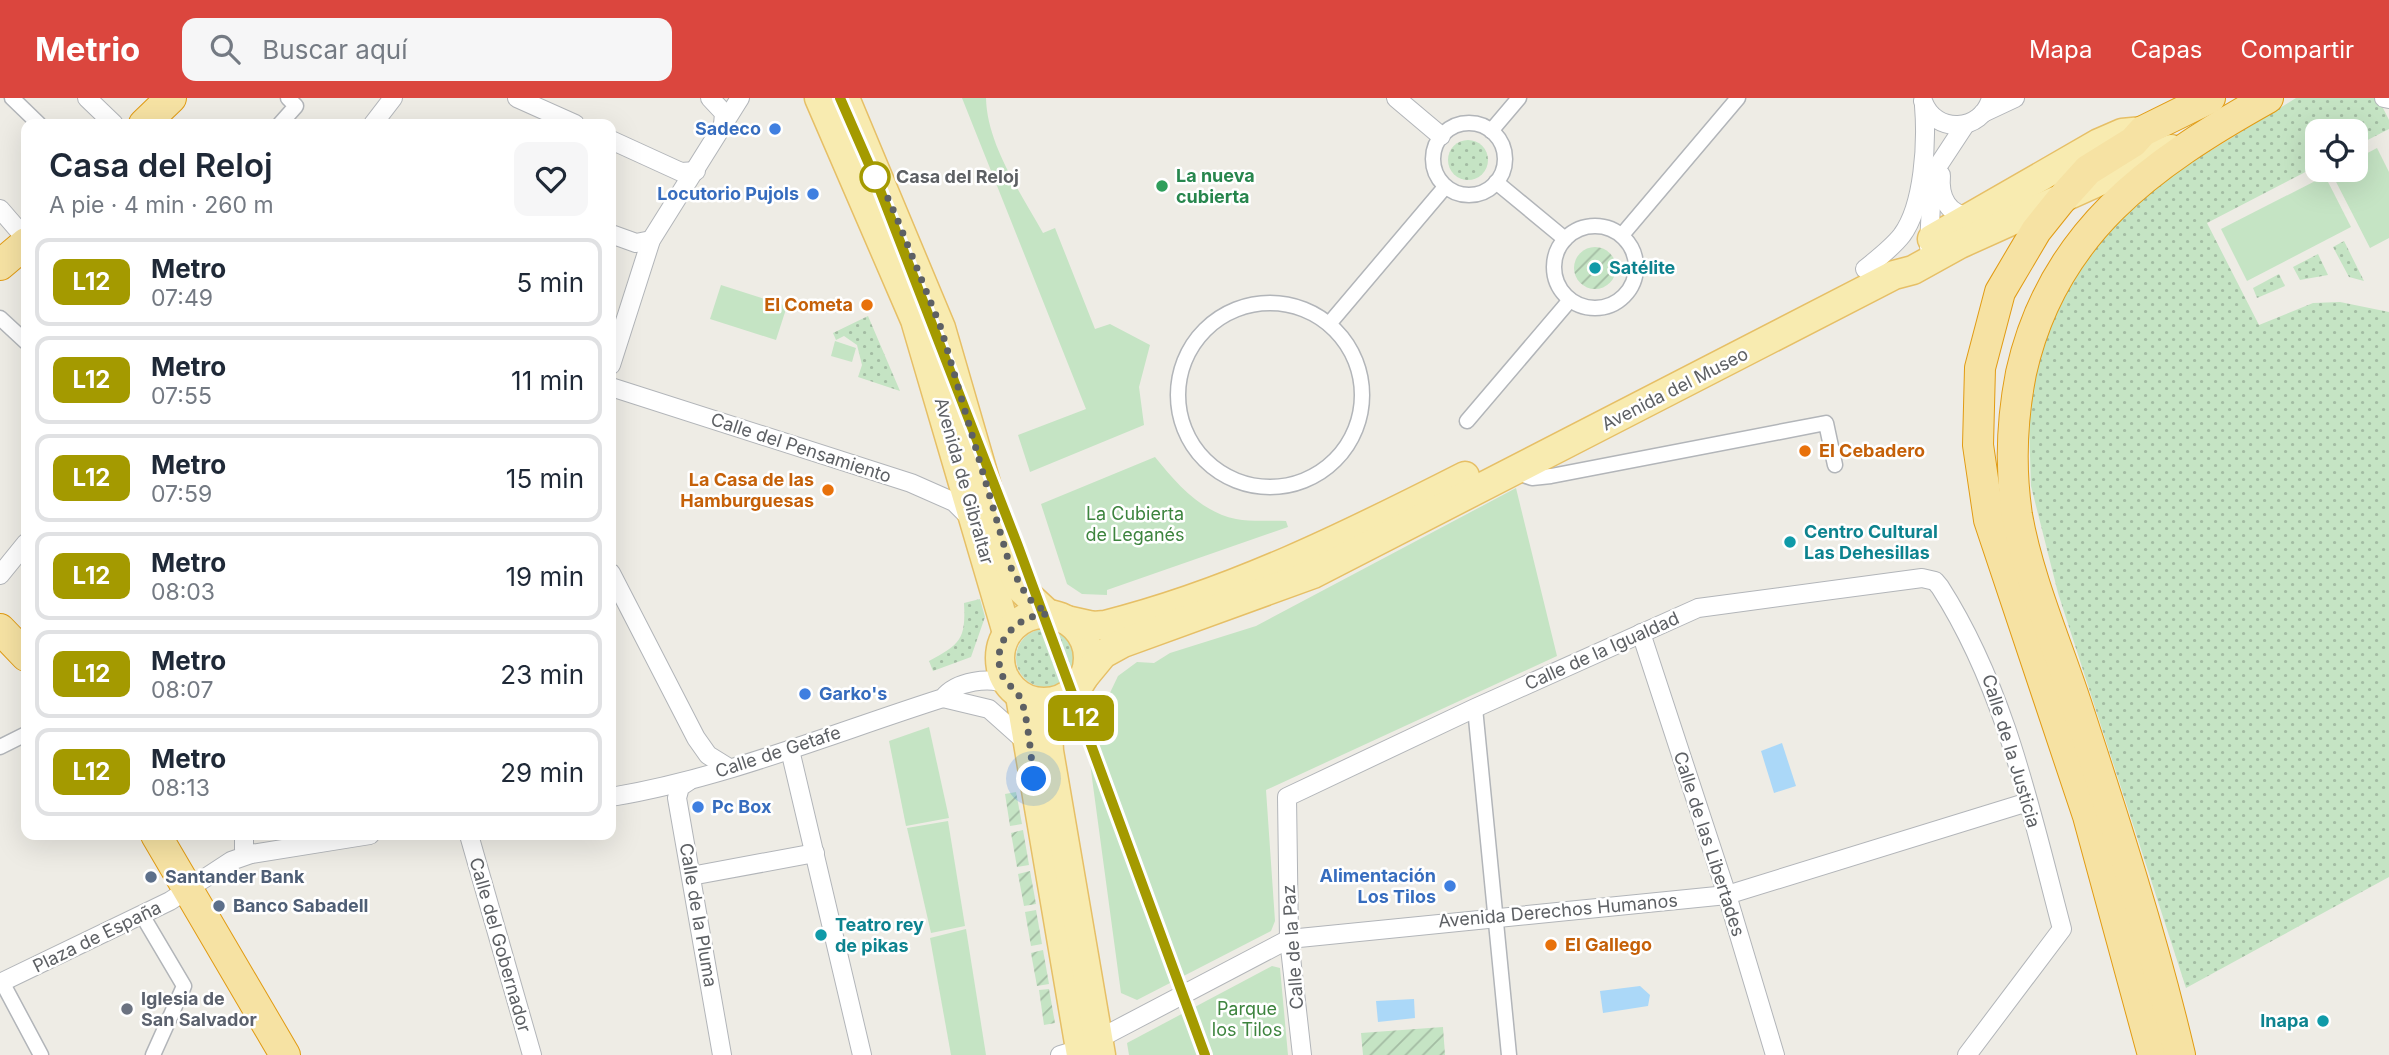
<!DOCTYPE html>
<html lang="es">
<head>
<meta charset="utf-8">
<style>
	:root { --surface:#fff; --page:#f6f6f7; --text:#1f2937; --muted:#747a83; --line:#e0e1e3; --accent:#db463e }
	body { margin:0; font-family:Inter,sans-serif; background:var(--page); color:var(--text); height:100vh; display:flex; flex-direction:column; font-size:26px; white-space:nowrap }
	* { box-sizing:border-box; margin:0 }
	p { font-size:23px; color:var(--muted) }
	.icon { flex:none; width:38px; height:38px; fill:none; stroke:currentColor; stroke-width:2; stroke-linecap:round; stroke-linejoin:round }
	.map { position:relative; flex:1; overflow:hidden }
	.sheet { position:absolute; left:21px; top:21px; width:595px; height:721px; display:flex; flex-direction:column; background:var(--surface); border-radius:14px; box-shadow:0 7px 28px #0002 }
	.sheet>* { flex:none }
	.badge { padding:0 14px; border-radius:10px; font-size:24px; line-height:46px }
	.buttons { position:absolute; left:2305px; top:21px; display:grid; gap:14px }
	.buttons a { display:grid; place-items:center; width:63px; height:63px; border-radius:14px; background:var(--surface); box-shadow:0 7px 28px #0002; font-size:35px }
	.you { position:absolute; width:35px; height:35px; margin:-18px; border:5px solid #fff; border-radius:50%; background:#1a73e8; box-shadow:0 0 0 10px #1a73e833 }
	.map>.badge { position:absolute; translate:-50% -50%; box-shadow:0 0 0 4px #fff }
	.round { display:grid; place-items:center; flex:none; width:74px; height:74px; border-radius:14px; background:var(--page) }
	.summary { display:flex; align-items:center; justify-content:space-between; height:119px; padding:0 28px }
	h1 { font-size:33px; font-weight:600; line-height:52px }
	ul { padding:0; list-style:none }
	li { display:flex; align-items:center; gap:21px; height:88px; margin:0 14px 10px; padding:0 14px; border:4px solid var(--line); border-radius:14px }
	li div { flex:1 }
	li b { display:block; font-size:26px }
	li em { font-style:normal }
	li .badge { min-width:77px; font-weight:700; text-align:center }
	header { display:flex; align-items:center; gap:42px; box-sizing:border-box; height:98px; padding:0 35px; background:var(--accent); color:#fff }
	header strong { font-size:33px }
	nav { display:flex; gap:38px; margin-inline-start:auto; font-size:24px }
	.search { width:490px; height:63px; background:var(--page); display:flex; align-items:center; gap:18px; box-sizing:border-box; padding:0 24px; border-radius:14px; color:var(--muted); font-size:26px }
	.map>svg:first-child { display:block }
	.grass { fill:url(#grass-dots) }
	.park { fill:#c5e4c4 }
	.garden { fill:url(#garden-furrows) }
	.water { fill:#abd8f8 }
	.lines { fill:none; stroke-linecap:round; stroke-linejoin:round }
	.pedestrian-casing { stroke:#b2b5b9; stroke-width:17 }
	.minor-casing { stroke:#b2b5b9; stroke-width:20 }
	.primary-casing { stroke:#e6bf66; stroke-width:31 }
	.trunk-casing { stroke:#e19b13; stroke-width:32 }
	.pedestrian { stroke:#fff; stroke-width:14 }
	.minor { stroke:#fff; stroke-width:18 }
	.primary { stroke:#f8ebb0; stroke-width:28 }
	.trunk { stroke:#f6e2a3; stroke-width:30 }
	.line-casing { stroke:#fff; stroke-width:16 }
	.line { stroke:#a49a00; stroke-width:10 }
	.walk { stroke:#5d6064; stroke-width:7; stroke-dasharray:0 12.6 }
	.shop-dot { fill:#3f7fe0; stroke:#fff; stroke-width:2.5 }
	.stop-dot { fill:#fff; stroke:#a49a00; stroke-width:3.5 }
	.leisure-dot { fill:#2e9e5b; stroke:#fff; stroke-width:2.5 }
	.culture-dot { fill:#0f9aa8; stroke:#fff; stroke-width:2.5 }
	.food-dot { fill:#e8710a; stroke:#fff; stroke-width:2.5 }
	.service-dot { fill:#5c6f8a; stroke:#fff; stroke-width:2.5 }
	.worship-dot { fill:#6b7280; stroke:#fff; stroke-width:2.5 }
	.labels { text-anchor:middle; stroke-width:5; stroke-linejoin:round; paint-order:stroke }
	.shop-label { font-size:18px; font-weight:bold; fill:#366cbe; stroke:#fff; text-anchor:end }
	.leisure-label { font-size:18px; font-weight:bold; fill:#27864d; stroke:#fff; text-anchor:start }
	.stop-label { font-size:18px; font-weight:bold; fill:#5d6064; stroke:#fff; text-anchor:start }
	.culture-label { font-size:18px; font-weight:bold; fill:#0d838f; stroke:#fff; text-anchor:start }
	.food-label { font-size:18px; font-weight:bold; fill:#c56008; stroke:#fff; text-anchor:end }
	.street-label { font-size:18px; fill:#5d6064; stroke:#fff }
	.park-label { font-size:18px; fill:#3d843e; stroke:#fff }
	.service-label { font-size:18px; font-weight:bold; fill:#4e5e75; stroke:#fff; text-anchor:start }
	.worship-label { font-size:18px; font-weight:bold; fill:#5b616d; stroke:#fff; text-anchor:start }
</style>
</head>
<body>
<header>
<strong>Metrio</strong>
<div class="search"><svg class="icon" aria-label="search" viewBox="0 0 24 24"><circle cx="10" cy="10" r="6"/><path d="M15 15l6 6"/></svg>Buscar aquí</div>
<nav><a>Mapa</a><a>Capas</a><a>Compartir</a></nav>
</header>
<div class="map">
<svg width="2389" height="957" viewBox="0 0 2389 957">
	<defs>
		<pattern id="grass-dots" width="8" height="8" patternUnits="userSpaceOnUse" patternTransform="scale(1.75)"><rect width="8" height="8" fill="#c5e4c4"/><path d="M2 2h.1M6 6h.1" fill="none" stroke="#a3bca3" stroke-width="1.8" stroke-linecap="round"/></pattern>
		<pattern id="garden-furrows" width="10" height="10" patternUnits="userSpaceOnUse" patternTransform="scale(1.75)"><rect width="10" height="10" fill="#c5e4c4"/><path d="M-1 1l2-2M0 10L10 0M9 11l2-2" fill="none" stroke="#a3bca3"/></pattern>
	</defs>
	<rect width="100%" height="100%" fill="#eeece5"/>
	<g class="grass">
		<path d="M2296 0H2378L2389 22V31L2356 48V33H2317V68L2207 125 2259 227 2313 205 2340 204 2389 214V779L2186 890 2058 495 2031 388 2028 295 2052 215 2108 126 2168 79Z"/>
		<circle cx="1468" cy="62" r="20"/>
		<path d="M2344 143 2364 183 2349 179 2333 149Z"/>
		<path d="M2318 156 2328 177 2300 182 2293 169Z"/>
		<path d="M2279 176 2285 188 2257 200 2253 190Z"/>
		<path d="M868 218 900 293 858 279 862 267 857 247 844 238 836 242 833 235Z"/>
		<path d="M980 501 985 519 971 559 933 573 929 563C960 546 966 542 964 505Z"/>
		<circle cx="1045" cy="560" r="29"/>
	</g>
	<g class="park">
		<path d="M962 0H986C987 47 1021 95 1043 135L1055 130 1095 231 1110 226 1150 247 1139 289 1144 327 1030 374 1018 337 1086 311Z"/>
		<path d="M2377 50 2389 74V140L2370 150 2331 74 2356 72V61Z"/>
		<path d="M2325 78 2351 129 2247 183 2221 131Z"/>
		<path d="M721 187 787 208 776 242 710 221Z"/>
		<path d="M835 243 856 250 852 264 831 258Z"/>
		<path d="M1155 359C1176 385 1201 414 1236 421 1252 424 1270 422 1286 423L1288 429 1107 492V497L1082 496 1067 486 1041 406Z"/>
		<path d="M1516 390 1557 558 1266 692 1275 823 1271 833 1137 902 1121 895 1087 643 1118 578 1137 564 1154 565 1170 555 1256 528Z"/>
		<path d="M929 629 949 720 906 728 889 643Z"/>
		<path d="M948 723 965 828 931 835 907 730Z"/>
		<path d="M966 831 986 957H951L930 840Z"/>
		<path d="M1272 868 1280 870 1288 957H1129L1127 945Z"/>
	</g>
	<g class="garden">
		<circle cx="1595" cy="170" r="21"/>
		<path d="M1016 694 1022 726 1010 728 1005 696Z"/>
		<path d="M1023 732 1029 767 1017 769 1011 735Z"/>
		<path d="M1030 773 1036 806 1024 808 1018 776Z"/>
		<path d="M1036 812 1042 846 1031 848 1025 814Z"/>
		<path d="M1043 852 1049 886 1037 888 1031 855Z"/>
		<path d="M1049 891 1055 925 1044 927 1039 892Z"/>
		<path d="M1443 929 1445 957H1363L1361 935Z"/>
	</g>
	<g class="water">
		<path d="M1782 645 1796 688 1774 695 1761 653Z"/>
		<path d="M1640 888 1650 897 1648 908 1603 915 1600 893Z"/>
		<path d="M1414 901 1415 920 1378 924 1376 903Z"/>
	</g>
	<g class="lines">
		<g class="pedestrian-casing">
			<g id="pedestrian">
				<path d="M12 0 39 26"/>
				<circle cx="1469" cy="61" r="36"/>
				<path d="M280 26 296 8 288 0"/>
				<path d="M1491 33 1519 0"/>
				<path d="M1496 84 1565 141"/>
				<circle cx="1595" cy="169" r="41"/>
				<path d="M1622 137 1738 0"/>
				<circle cx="1270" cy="297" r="92"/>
				<path d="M0 220 26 244"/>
				<path d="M1329 226 1445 89"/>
				<path d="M1467 323 1570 202"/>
				<path d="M1515 374 1532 380 1551 378 1826 325 1835 367"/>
				<path d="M1475 610 1509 957"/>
				<path d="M0 649 26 636"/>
				<path d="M142 817 184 888 153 957"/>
				<path d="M0 886 2 884 41 957"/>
			</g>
		</g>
		<g class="minor-casing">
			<g id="minor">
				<path d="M87 0 114 26"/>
				<path d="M517 0 575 26"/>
				<path d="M710 0 724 15 723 27"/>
				<path d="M1396 0 1441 38"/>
				<path d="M2384 0 2389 1"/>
				<path d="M1923 3C1935 37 1982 34 1991 0"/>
				<path d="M1983 15 2015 0"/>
				<path d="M373 26 393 0"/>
				<path d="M611 42 681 74 696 73"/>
				<path d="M1941 77C1939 99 1948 118 1971 118"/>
				<path d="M0 111 26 141"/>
				<path d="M611 136 636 145 651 142"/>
				<path d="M1929 149 1932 84 1936 71 1965 27"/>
				<path d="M1865 171C1877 161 1892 150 1902 137 1924 107 1927 44 1924 8"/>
				<path d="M611 267 651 142 740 0"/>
				<path d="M611 289 911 385 954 404 970 420"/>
				<path d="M611 475 696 640 708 657 729 670"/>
				<path d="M0 477 26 445"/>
				<path d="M1641 535 1727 797 1775 957"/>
				<path d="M943 600 989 611 1026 644"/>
				<path d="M790 652 862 957"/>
				<path d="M689 683 680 689 677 700 722 957"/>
				<path d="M611 699C725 680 833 635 943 600 956 583 990 578 1008 587"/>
				<path d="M244 737V751L251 756"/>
				<path d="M469 737 532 957"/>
				<path d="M691 778 815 755"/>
				<path d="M0 885 170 803 231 763 251 756 370 737"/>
				<path d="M1099 938 1110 935 1289 841 1727 797 2028 704"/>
				<path d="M1060 957 1080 951"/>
				<path d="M1302 957 1289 841 1287 699 1475 610 1698 510 1922 480 1935 483 1940 489C2006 592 2031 714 2062 831L1967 957"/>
			</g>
		</g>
		<g class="primary-casing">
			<g id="primary">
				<path d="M819 0 915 222 1007 535"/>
				<path d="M845 0 941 230 1010 468 1022 492 1048 516"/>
				<path d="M1932 141 2099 45 2122 35 2143 33"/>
				<circle cx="1044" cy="560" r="44"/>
				<path d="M1066 522 1093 528 1105 527C1232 495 1349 437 1465 378"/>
				<path d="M1084 579 1103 556 1123 545 1313 476 1894 177 1913 172 1960 146 2171 51"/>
				<path d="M1020 598 1081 957"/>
				<path d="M1053 604 1048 634 1049 653 1101 957"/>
			</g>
		</g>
		<g class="trunk-casing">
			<g id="trunk">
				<path d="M144 26 171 0"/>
				<path d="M0 167 26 145"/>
				<path d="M0 531 26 558"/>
				<path d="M156 737 285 957"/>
				<path d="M2153 957 2088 718 1989 422 1978 347 1980 270 2000 194 2036 133 2060 103 2088 72 2133 44 2143 33 2210 0"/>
				<path d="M2180 957C2152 838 2114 721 2076 605 2056 544 2028 480 2017 417 2010 370 2012 321 2021 275 2052 135 2150 66 2268 0"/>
			</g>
		</g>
		<use href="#pedestrian" class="pedestrian"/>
		<use href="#minor" class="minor"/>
		<use href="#primary" class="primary"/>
		<use href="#trunk" class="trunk"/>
	</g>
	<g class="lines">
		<g class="line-casing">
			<path id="line" d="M840 0 878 87 1018 448 1205 957"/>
		</g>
		<use href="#line" class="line"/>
		<path class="walk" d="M875 79 881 85 896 118 941 230 1010 468 1028 500 1048 516C1017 517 988 545 1003 579 1007 587 1017 592 1020 600 1028 615 1031 662 1034 681"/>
	</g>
	<g class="shop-dot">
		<circle cx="775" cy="31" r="7"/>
		<circle cx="813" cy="96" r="7"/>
		<circle cx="805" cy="596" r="7"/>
		<circle cx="698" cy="709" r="7"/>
		<circle cx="1450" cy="788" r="7"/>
	</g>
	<circle class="stop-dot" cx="875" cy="79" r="14"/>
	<circle class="leisure-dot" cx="1162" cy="88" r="7"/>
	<g class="culture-dot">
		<circle cx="1595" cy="170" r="7"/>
		<circle cx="1790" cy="444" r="7"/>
		<circle cx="821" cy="837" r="7"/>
		<circle cx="2323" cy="923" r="7"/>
	</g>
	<g class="food-dot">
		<circle cx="867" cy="207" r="7"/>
		<circle cx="1805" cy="353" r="7"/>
		<circle cx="828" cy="392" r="7"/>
		<circle cx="1551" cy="847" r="7"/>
	</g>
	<g class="service-dot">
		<circle cx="151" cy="779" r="7"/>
		<circle cx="219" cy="808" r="7"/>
	</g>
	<circle class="worship-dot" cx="127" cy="911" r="7"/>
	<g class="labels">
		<g class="shop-label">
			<text x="761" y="37">Sadeco</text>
			<text x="799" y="102">Locutorio Pujols</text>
			<text x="819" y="602" text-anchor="start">Garko's</text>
			<text x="712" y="715" text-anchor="start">Pc Box</text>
			<text x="1436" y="784">Alimentación<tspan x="1436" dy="21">Los Tilos</tspan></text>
		</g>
		<g class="leisure-label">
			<text x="1176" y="84">La nueva<tspan x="1176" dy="21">cubierta</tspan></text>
		</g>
		<g class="stop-label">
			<text x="896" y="85">Casa del Reloj</text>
		</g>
		<g class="culture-label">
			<text x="1609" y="176">Satélite</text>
			<text x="1804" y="440">Centro Cultural<tspan x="1804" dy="21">Las Dehesillas</tspan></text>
			<text x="835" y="833">Teatro rey<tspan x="835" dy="21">de pikas</tspan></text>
			<text x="2309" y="929" text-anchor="end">Inapa</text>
		</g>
		<g class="food-label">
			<text x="853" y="213">El Cometa</text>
			<text x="1819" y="359" text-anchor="start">El Cebadero</text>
			<text x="814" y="388">La Casa de las<tspan x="814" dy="21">Hamburguesas</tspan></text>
			<text x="1565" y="853" text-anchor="start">El Gallego</text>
		</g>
		<g class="street-label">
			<text transform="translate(1675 291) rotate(-27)" y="6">Avenida del Museo</text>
			<text transform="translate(801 350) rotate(18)" y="6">Calle del Pensamiento</text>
			<text transform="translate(964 383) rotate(74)" y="6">Avenida de Gibraltar</text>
			<text transform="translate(1602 553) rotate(-24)" y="6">Calle de la Igualdad</text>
			<text transform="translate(2011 653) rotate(73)" y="6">Calle de la Justicia</text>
			<text transform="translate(778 654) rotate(-18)" y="6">Calle de Getafe</text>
			<text transform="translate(1709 746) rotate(72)" y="6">Calle de las Libertades</text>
			<text transform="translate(1558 813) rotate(-5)" y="6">Avenida Derechos Humanos</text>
			<text transform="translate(698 817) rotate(80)" y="6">Calle de la Pluma</text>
			<text transform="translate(97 839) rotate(-26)" y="6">Plaza de España</text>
			<text transform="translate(500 847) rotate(74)" y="6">Calle del Gobernador</text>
			<text transform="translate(1293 849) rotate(-94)" y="6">Calle de la Paz</text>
		</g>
		<g class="park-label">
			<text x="1135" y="422">La Cubierta<tspan x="1135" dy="21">de Leganés</tspan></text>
			<text x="1247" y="917">Parque<tspan x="1247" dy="21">los Tilos</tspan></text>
		</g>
		<g class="service-label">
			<text x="165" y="785">Santander Bank</text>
			<text x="233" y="814">Banco Sabadell</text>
		</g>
		<g class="worship-label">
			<text x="141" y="907">Iglesia de<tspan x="141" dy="21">San Salvador</tspan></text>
		</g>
	</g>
</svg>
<div class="buttons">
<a><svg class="icon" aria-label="locate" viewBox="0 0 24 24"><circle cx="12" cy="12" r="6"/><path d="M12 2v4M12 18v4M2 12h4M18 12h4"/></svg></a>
</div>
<div class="you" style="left:1034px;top:681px"></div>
<b class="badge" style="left:1081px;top:620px;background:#a49a00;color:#fff">L12</b>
<section class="sheet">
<div class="summary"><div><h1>Casa del Reloj</h1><p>A pie · 4 min · 260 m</p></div><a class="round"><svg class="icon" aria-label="heart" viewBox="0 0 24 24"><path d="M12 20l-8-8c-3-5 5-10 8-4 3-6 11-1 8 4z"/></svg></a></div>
<ul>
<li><span class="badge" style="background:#a49a00;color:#fff">L12</span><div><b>Metro</b><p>07:49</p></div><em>5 min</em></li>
<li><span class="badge" style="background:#a49a00;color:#fff">L12</span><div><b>Metro</b><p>07:55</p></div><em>11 min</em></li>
<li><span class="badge" style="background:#a49a00;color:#fff">L12</span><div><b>Metro</b><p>07:59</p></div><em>15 min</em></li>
<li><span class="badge" style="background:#a49a00;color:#fff">L12</span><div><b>Metro</b><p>08:03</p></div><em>19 min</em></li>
<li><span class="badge" style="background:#a49a00;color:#fff">L12</span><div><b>Metro</b><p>08:07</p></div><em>23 min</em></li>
<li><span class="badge" style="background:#a49a00;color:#fff">L12</span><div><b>Metro</b><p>08:13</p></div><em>29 min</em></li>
</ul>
</section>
</div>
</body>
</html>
